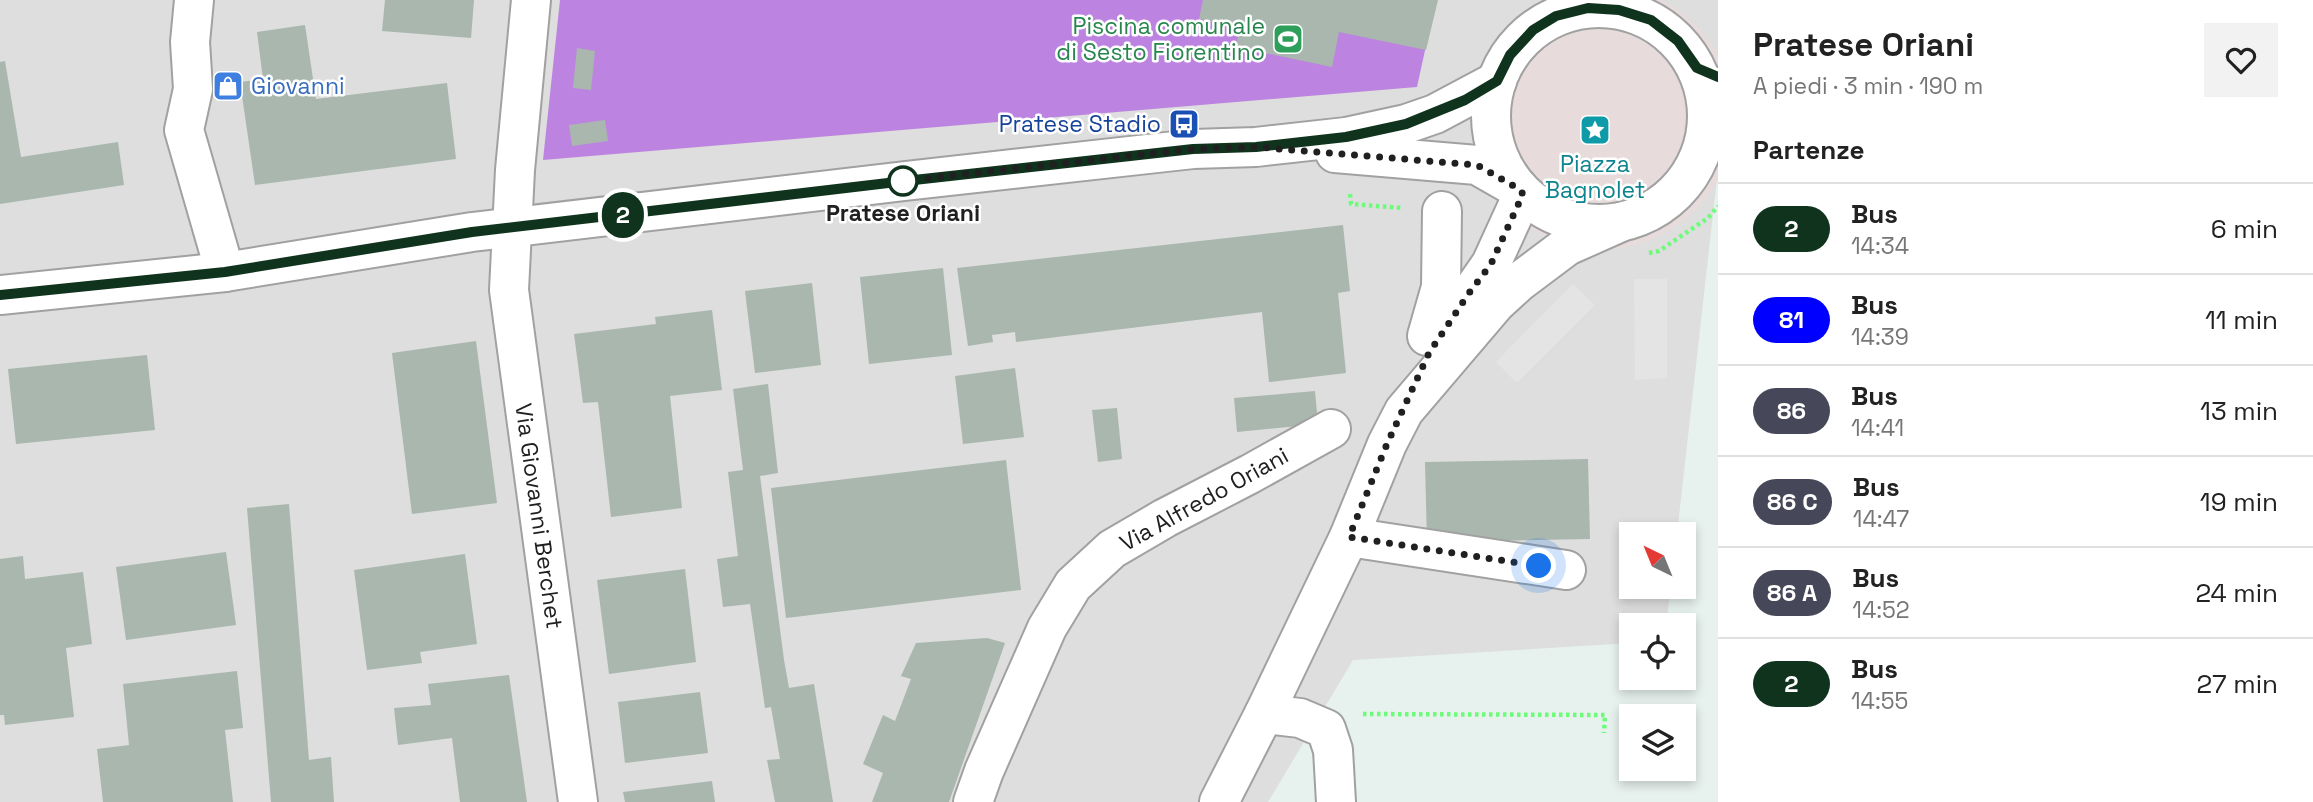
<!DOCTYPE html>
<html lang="it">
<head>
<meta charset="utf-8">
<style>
	:root { --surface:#fff; --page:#f2f2f2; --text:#222; --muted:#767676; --line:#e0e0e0 }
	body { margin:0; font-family:"Space Grotesk",sans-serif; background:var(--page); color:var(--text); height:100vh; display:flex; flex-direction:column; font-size:26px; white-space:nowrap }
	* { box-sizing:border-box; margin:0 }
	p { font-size:23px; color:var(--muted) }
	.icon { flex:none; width:38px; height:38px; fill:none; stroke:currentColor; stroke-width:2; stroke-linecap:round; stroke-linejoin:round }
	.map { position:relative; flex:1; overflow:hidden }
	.drawer { display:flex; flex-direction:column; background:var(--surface); width:595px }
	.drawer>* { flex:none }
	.badge { padding:0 14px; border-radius:23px; font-size:24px; line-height:46px }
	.needle { width:46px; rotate:317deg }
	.buttons { position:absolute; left:1619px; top:522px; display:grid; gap:14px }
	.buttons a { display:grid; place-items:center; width:77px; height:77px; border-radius:0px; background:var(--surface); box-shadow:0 4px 10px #0003; font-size:35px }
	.you { position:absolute; width:35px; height:35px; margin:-18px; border:5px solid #fff; border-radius:50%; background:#1a73e8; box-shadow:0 0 0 10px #1a73e833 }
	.map>.badge { position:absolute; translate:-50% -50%; box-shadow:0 0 0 4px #fff }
	h2 { padding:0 35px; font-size:26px; line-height:63px }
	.round { display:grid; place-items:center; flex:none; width:74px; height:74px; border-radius:0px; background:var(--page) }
	.head { display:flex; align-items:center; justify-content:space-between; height:119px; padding:0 35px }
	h1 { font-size:33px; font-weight:700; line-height:52px }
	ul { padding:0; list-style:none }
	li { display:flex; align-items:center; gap:21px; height:91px; padding:0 35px; border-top:2px solid var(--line) }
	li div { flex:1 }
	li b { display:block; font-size:26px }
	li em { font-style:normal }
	li .badge { min-width:77px; font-weight:700; text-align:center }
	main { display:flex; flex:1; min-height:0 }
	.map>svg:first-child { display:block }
	.residential { fill:#dddedd }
	.pitch { fill:#bc84e0 }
	.parking { fill:#e4e4e4 }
	.plaza { fill:#e7dbdb }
	.building { fill:#a9b7af }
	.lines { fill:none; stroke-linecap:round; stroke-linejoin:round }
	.minor-casing { stroke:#a1a1a1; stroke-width:42 }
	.path { stroke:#6dfc7a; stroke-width:4.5; stroke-dasharray:3.5 3.5; stroke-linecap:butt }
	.minor { stroke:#fff; stroke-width:38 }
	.line-casing { stroke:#fff; stroke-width:16 }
	.line { stroke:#10331d; stroke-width:10 }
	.walk { stroke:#202020; stroke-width:7; stroke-dasharray:0 12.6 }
	.stop-dot { fill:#fff; stroke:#10331d; stroke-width:3.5 }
	.labels { text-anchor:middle; stroke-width:5; stroke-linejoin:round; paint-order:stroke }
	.leisure-label { font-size:23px; fill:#27864d; stroke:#fff; text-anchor:end }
	.shop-label { font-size:23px; fill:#366cbe; stroke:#fff; text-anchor:start }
	.transit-label { font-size:23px; fill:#164399; stroke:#fff; text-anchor:end }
	.culture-label { font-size:23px; fill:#0d838f; stroke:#fff }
	.stop-label { font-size:23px; font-weight:bold; fill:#202020; stroke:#fff }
	.street-label { font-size:23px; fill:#202020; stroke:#fff }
</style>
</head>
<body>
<main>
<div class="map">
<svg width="1718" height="802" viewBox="0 0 1718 802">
	<rect width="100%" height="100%" fill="#e7f1ed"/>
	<path class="residential" d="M0 0H1718V169L1677 534H1631V586H1671L1666 625H1631V643L1353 660 1268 802H0Z"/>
	<path class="pitch" d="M560 0H1436L1417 87 543 160Z"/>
	<g class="parking">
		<path d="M1634 279H1667V378L1635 380Z"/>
		<path d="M1573 284 1595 305 1517 383 1496 362Z"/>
	</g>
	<path class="plaza" d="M1544 0H1660L1676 8 1697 26 1714 48 1718 56V181L1704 201 1684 221 1662 235 1637 245 1610 250 1583 248 1557 241 1533 230 1511 214 1481 169 1473 143 1471 116 1475 88 1484 61 1498 37 1518 17Z"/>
	<g class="building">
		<path d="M385 0H474L471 38 382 31Z"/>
		<path d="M1203 0H1438L1426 50 1339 32 1332 67 1236 47 1240 28 1199 19Z"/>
		<path d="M305 25 316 99 447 83 456 159 255 185 240 82 263 79 257 32Z"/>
		<path d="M577 48 595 51 591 90 573 88Z"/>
		<path d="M5 61 21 157 118 142 124 185 0 204V62Z"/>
		<path d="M605 120 608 141 572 146 569 125Z"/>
		<path d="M1343 225 1350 291 1338 293 1346 373 1269 382 1262 312 1016 342 1015 332 992 335 993 342 968 346 957 268Z"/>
		<path d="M943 268 952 355 869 364 860 277Z"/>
		<path d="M812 283 821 365 755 373 745 291Z"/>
		<path d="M712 310 722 390 670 396 682 508 611 517 598 402 583 403 574 334 656 324 655 317Z"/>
		<path d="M476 341 497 503 412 514 392 353Z"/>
		<path d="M147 355 155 430 16 444 8 369Z"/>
		<path d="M1015 368 1024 437 963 444 955 376Z"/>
		<path d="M768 384 778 473 760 476 784 660 789 688 814 684 833 802H775L767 760 780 759 771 707 765 708 750 604 723 607 717 559 738 556 728 472 743 470 733 389Z"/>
		<path d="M1315 391 1318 424 1237 432 1234 398Z"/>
		<path d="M1117 408 1122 459 1098 462 1092 410Z"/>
		<path d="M1588 459 1590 539 1427 542 1425 462Z"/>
		<path d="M1006 460 1021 590 786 618 771 488Z"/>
		<path d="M289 504 309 760 331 757 334 802H271L247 508Z"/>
		<path d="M226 552 236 625 126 640 116 567Z"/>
		<path d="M465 554 477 644 420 652 422 663 367 670 354 570Z"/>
		<path d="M23 556 25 579 83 572 92 644 66 648 74 717 5 725 4 715H0V559Z"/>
		<path d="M685 569 696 662 609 674 597 580Z"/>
		<path d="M987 638 1005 643 949 802H872L883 773 863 764 883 715 895 721 911 679 901 676 916 643Z"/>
		<path d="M237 671 243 728 225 730 233 802H103L97 749 129 745 123 684Z"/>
		<path d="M509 675 527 802H460L452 738 398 745 394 708 431 705 428 684Z"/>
		<path d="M700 692 708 753 625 763 618 702Z"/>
		<path d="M712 781 715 802H625L623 792Z"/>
	</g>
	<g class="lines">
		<g class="minor-casing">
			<g id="minor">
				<path d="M194 0 190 42 193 89 184 130 225 272"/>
				<path d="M531 0 515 170 509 290 578 802"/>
				<circle cx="1599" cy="116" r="108"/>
				<path d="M1335 153 1477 165 1519 189"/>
				<path d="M0 295 225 272 472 232 905 181 1193 149 1256 147 1346 137 1406 124 1435 114 1497 81"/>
				<path d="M1427 336 1441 287 1442 211"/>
				<path d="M1439 339 1491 264 1523 194"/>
				<path d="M1349 537 1566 570"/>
				<path d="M1264 714 1300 718 1326 729 1333 750 1336 802"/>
				<path d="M973 802 984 771 1047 628 1073 585 1112 549 1165 518 1250 474 1331 429"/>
				<path d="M1219 802 1264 714 1349 537 1387 444 1404 411 1496 303 1519 282 1567 246 1621 222"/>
			</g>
		</g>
		<g class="path">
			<path d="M1350 194 1351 204 1403 208"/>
			<path d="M1649 253 1659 251 1708 218 1718 206"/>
			<path d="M1363 714 1605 715 1604 733"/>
		</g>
		<use href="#minor" class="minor"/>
	</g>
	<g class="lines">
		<g class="line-casing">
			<path id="line" d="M0 295 225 272 472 232 905 181 1193 149 1256 147 1346 137 1406 124 1465 100 1497 81 1510 55 1533 30 1556 16 1588 8 1619 10 1651 20 1678 41 1697 68 1718 77"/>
		</g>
		<use href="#line" class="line"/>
		<path class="walk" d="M903 181 1193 149 1256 147 1477 165 1519 189 1523 194 1491 264 1469 293 1429 353 1387 444 1349 537 1539 566"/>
	</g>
	<defs>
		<g id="stadium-square" transform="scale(1.575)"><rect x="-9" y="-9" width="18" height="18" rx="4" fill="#2e9e5b" stroke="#fff"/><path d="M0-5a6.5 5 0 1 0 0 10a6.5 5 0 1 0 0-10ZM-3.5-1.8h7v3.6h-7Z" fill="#fff"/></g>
		<g id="shop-square" transform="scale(1.575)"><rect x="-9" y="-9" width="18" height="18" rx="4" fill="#3f7fe0" stroke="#fff"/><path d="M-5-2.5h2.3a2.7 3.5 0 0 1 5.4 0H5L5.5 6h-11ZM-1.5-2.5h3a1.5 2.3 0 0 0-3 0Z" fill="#fff"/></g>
		<g id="bus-square" transform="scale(1.575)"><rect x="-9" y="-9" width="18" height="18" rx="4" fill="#1a4fb4" stroke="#fff"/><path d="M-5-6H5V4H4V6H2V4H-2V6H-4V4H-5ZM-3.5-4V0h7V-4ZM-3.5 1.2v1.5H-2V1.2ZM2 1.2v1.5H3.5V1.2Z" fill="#fff"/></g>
		<g id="sight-square" transform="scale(1.575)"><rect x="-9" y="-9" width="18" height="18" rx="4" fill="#0f9aa8" stroke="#fff"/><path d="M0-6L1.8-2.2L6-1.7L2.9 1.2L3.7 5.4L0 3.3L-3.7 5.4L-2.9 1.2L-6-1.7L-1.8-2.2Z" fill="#fff"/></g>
	</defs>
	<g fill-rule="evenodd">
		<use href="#stadium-square" x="1288" y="39"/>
		<use href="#shop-square" x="228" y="86"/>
		<use href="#bus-square" x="1184" y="124"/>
		<use href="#sight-square" x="1595" y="130"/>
	</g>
	<circle class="stop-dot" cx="903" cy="181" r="14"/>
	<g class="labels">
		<g class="leisure-label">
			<text x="1265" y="34">Piscina comunale<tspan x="1265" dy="26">di Sesto Fiorentino</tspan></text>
		</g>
		<g class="shop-label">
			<text x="251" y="94">Giovanni</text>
		</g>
		<g class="transit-label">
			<text x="1161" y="132">Pratese Stadio</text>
		</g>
		<g class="culture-label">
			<text x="1595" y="172">Piazza<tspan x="1595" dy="26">Bagnolet</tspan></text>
		</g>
		<g class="stop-label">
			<text x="903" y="221">Pratese Oriani</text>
		</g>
		<g class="street-label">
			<text transform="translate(1204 499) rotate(-29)" y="8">Via Alfredo Oriani</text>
			<text transform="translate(539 516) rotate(82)" y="8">Via Giovanni Berchet</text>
		</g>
	</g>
</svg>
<div class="buttons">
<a><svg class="needle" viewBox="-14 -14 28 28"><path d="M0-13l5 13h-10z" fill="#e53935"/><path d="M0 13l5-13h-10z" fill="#767676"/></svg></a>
<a><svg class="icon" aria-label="locate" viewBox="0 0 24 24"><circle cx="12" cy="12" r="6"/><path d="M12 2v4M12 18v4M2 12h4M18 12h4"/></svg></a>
<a><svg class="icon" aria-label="layers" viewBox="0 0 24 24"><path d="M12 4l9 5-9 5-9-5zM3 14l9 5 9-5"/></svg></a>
</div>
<div class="you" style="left:1539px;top:566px"></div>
<b class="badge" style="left:623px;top:215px;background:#10331d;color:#fff">2</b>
</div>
<section class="drawer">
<div class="head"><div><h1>Pratese Oriani</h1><p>A piedi · 3 min · 190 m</p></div><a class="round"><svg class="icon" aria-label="heart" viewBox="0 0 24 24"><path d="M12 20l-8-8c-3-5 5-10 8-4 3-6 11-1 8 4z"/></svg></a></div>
<h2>Partenze</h2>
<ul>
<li><span class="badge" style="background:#10331d;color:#fff">2</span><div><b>Bus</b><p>14:34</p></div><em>6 min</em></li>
<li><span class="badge" style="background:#00f;color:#fff">81</span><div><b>Bus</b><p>14:39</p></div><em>11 min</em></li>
<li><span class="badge" style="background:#47475a;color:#fff">86</span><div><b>Bus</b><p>14:41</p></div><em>13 min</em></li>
<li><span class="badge" style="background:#47475a;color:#fff">86 C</span><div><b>Bus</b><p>14:47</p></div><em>19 min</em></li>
<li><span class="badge" style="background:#47475a;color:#fff">86 A</span><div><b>Bus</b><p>14:52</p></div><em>24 min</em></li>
<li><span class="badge" style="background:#10331d;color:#fff">2</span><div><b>Bus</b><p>14:55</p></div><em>27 min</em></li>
</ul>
</section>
</main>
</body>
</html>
